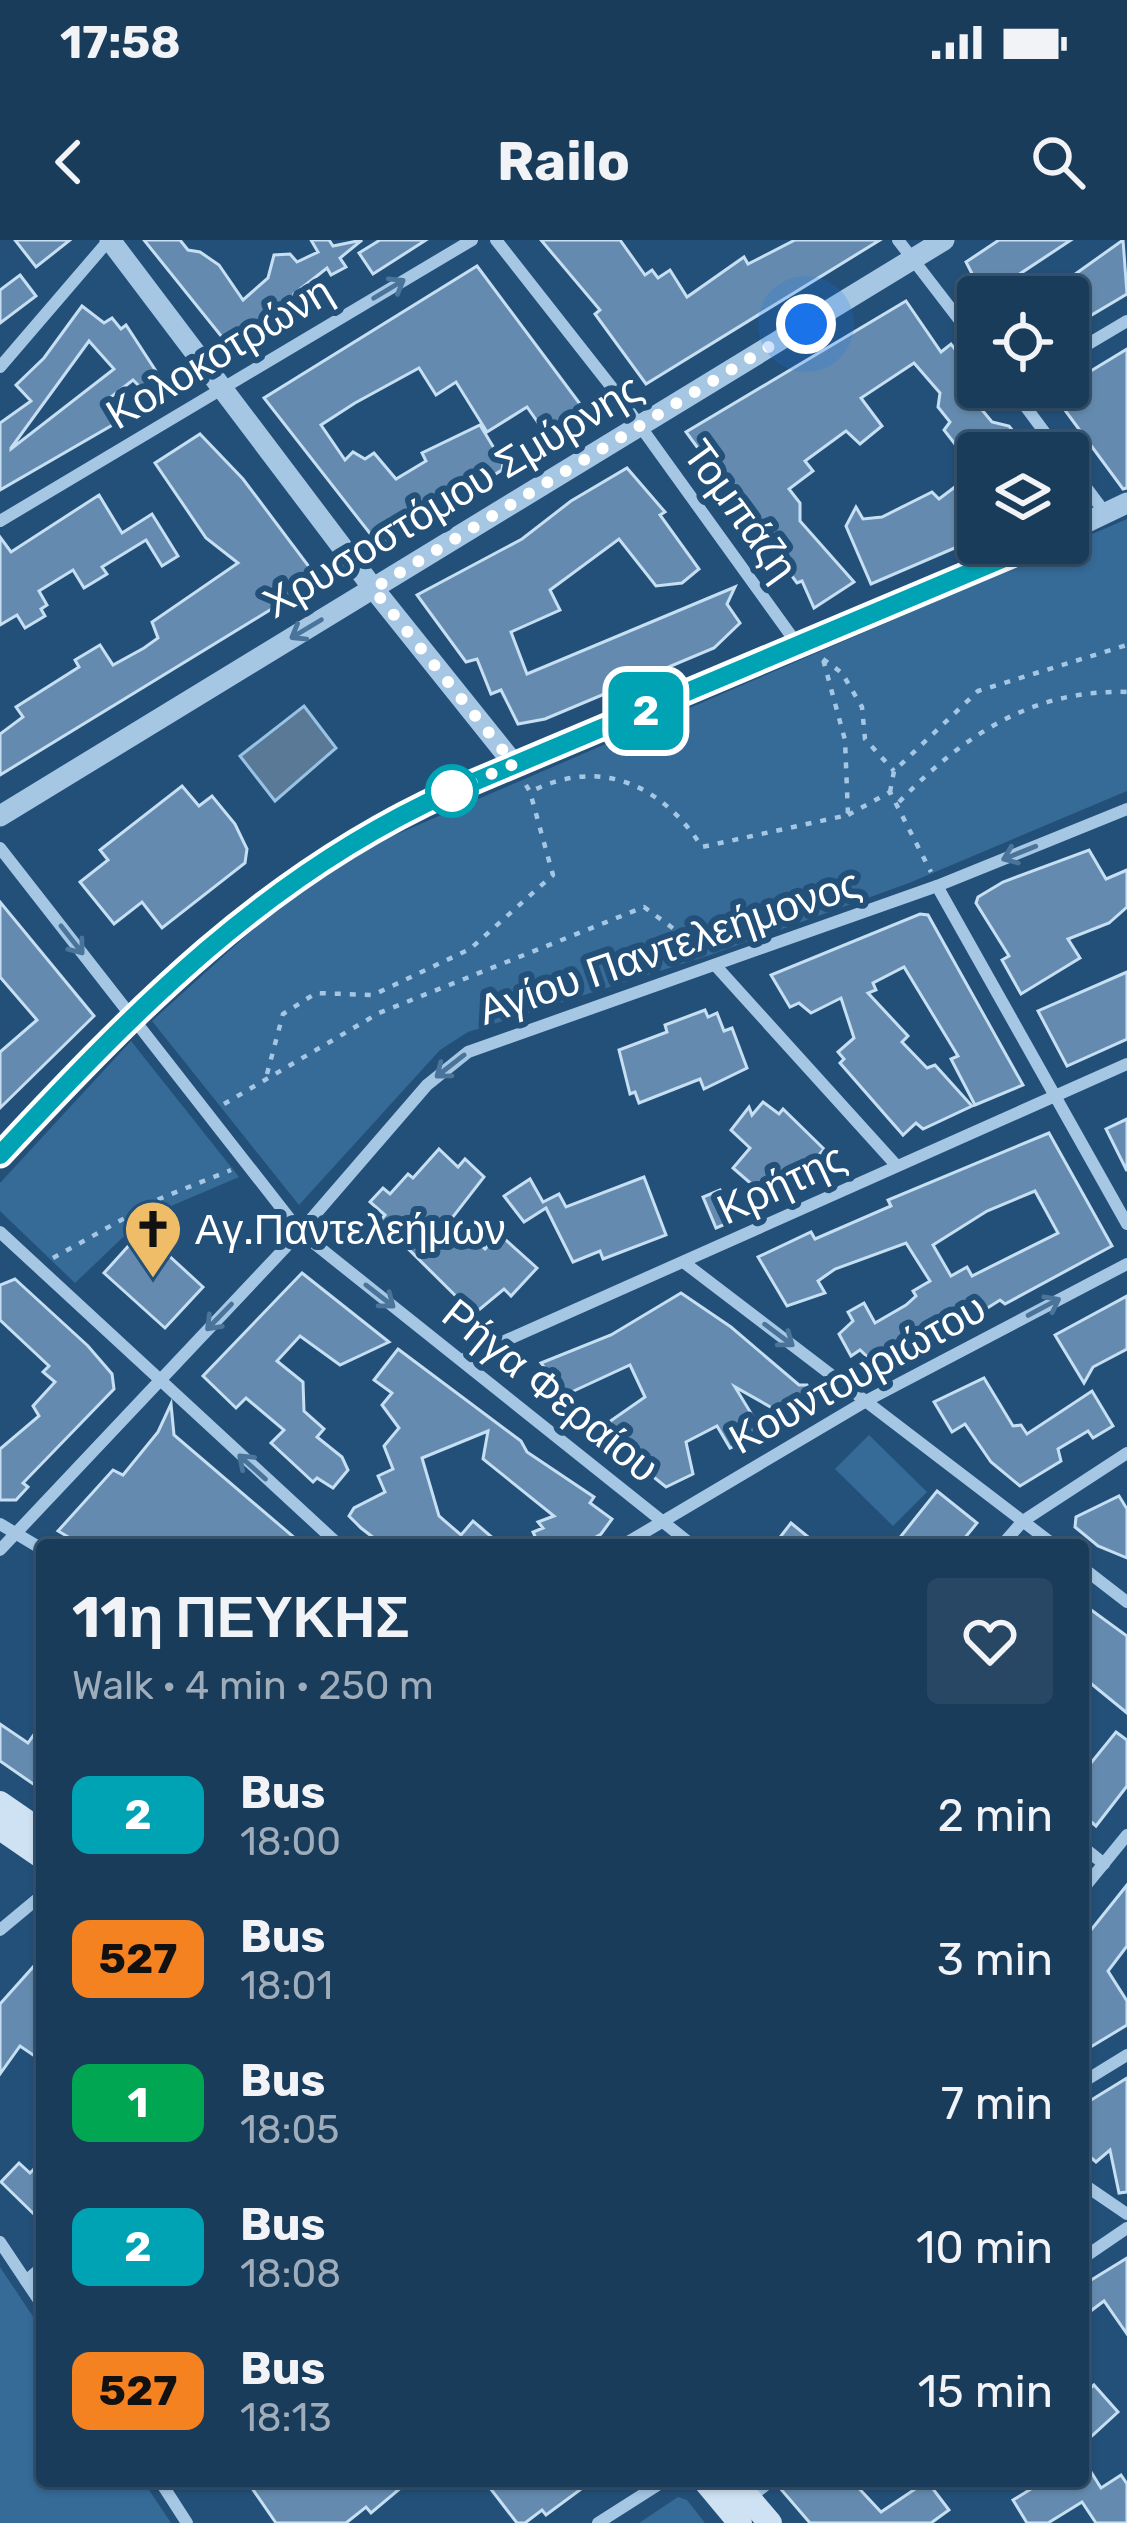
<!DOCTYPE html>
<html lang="en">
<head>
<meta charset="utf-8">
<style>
	:root { --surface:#1a3c5b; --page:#274764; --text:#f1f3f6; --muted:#9fadbb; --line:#385671 }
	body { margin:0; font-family:Rubik,sans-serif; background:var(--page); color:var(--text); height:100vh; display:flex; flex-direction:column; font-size:45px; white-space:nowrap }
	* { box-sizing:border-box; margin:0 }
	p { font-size:39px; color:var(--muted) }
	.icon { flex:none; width:66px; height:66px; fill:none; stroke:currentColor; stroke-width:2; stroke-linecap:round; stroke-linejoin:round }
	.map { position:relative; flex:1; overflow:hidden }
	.sheet { position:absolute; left:36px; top:1299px; width:1053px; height:948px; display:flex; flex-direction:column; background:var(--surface); border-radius:12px; box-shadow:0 3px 9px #0004,0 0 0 3px var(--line) }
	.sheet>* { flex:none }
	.badge { padding:0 24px; border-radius:18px; font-size:42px; line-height:78px }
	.fabs { position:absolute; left:957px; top:36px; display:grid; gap:24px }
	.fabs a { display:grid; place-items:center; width:132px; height:132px; border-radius:12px; background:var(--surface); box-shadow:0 3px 9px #0004,0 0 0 3px var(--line); font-size:60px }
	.you { position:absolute; width:60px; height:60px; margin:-30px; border:9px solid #fff; border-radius:50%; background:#1a73e8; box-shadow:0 0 0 18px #1a73e833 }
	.map>.badge { position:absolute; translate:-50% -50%; box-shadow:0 0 0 6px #fff }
	.round { display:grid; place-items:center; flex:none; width:126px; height:126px; border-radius:12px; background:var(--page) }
	.overview { display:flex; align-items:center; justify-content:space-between; height:204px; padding:0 36px }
	h1 { font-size:57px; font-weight:700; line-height:90px }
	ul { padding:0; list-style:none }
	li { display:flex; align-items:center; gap:36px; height:144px; padding:0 36px }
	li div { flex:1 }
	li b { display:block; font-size:45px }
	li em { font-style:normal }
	li .badge { min-width:132px; font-weight:700; text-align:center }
	.status { display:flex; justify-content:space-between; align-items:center; height:84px; padding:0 60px; background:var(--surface); direction:ltr }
	.status svg { height:33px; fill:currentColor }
	header { display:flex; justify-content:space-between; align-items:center; height:156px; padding:0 36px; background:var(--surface); font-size:54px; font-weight:700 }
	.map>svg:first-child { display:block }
	.green { fill:#366a97 }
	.water { fill:#597997; stroke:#99c3e5; stroke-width:3 }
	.building { fill:#648baf; stroke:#c7dff3; stroke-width:3; fill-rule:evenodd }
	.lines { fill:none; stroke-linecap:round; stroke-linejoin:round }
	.path { stroke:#a5c7e4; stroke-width:4.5; stroke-dasharray:6 9; stroke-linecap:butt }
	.minor { stroke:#a5c7e4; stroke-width:12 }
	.tertiary { stroke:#a5c7e4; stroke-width:21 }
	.secondary { stroke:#cee2f4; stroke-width:24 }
	.oneway { stroke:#4a7499 }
	.line-casing { stroke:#fff; stroke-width:27 }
	.line { stroke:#00a3b4; stroke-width:18 }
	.walk { stroke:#fff; stroke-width:12; stroke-dasharray:0 21.6 }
	.stop-dot { fill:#fff; stroke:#00a3b4; stroke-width:6 }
	.labels { text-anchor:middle; stroke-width:12; stroke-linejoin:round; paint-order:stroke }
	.street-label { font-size:42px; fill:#fff; stroke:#235079 }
	.poi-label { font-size:42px; fill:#fff; stroke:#235079; text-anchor:start }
</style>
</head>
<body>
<div class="status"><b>17:58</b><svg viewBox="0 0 49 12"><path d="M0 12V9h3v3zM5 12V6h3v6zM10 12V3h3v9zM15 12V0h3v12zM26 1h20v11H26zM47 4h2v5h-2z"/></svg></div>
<header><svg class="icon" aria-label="back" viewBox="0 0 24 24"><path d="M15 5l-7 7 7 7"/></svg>Railo<svg class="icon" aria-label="search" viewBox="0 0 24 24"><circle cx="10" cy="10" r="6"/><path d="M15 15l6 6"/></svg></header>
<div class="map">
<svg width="1127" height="2283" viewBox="0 0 1127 2283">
	<rect width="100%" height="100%" fill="#235079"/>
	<g class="green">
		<path d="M1127 279V551L909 643 710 715 468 792 440 810 299 965 152 781 293 653 381 601Z"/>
		<path d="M131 801 239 937 143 978 75 1043 0 971V943Z"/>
		<path d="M869 1195 927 1252 893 1286 835 1229Z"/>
		<path d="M0 2027 42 2090V2241H143L171 2283H0Z"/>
		<path d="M678 2257 687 2260 705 2283H639Z"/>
	</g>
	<path class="water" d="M304 466 336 508 275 561 240 516Z"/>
	<g class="building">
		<path d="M15 0H70L36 27Z"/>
		<path d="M144 0H180L188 10 200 12 219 25 243 60 268 38 274 15 290 14 297 22 318 12 311 0H329L333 6 362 0 340 18 346 27 331 35 327 28 294 54 297 72 265 84 271 90 234 112Z"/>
		<path d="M380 0H426L373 34 359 13Z"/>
		<path d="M541 0H620L645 35 652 30 658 38 670 30 687 57 744 17 748 24 795 0H880L646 144 595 74 600 70Z"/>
		<path d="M999 0H1071L1003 45 1012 57H984L966 22Z"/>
		<path d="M1123 0 1127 54 1068 89V57H1043Z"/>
		<path d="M477 26 583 168 546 194 527 167 487 192 456 142 436 155 419 128 355 163 321 185 345 220 353 212 365 219 374 213 396 239 426 221 422 213 480 185 503 223 502 230 379 305 264 158Z"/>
		<path d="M20 35 36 56 0 83V50Z"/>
		<path d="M906 61 941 112 951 104 965 122 962 124 980 147 973 159 992 182 1009 186 1031 213H978V298L871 344 846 286 856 267 863 279 882 277 932 252 939 259 976 231 944 190 950 182 938 167 940 153 914 123 861 158 882 186 860 204 846 191 805 221 813 231 789 249 800 263V281L854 342 814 368 802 341 797 343 686 192Z"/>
		<path d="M82 66 104 83 112 78 121 89 126 85 165 145 150 157 133 140 103 163 116 183 0 250V183L31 161 16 145 44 118ZM89 101 114 129 11 209V208Z"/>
		<path d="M1127 109V248L1123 249 1053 154Z"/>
		<path d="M200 194 243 239 319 340 0 535V494L23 477 16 467 79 427 75 420 100 405 113 425 144 408 158 398 152 382 238 323 206 298 155 223Z"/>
		<path d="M627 228 665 272 660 275 699 329 682 343 656 346 619 299 550 350 560 370 511 392 527 434 735 347 727 364 740 383 714 408 545 479 518 484 501 450 491 454 477 419 466 422 417 355 522 299 571 261Z"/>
		<path d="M99 255 122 293 152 274 178 316 162 326 146 300 102 327 107 334 84 348 73 330 39 351 47 365 41 369 45 376 25 388 17 375 0 385V297L11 312Z"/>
		<path d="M182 546 199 566 212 556 235 584 247 609 245 623 162 688 142 662 114 684 80 642 108 620 100 610Z"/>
		<path d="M1089 610 1106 639 1127 630V667L1109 683 1068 699 1080 718 1021 754 1002 720 1009 716 976 663 978 657 1003 642Z"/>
		<path d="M0 662 94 776 0 868V812L37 780 0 737Z"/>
		<path d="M920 674 928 675 1023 845 975 865 951 819 958 816 904 727 873 743 876 750 868 753 908 796 902 802 927 828 935 825 972 866 923 889 916 883 903 895 840 823 844 819 838 812 854 798 841 758 811 773 799 763 790 767 771 735Z"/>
		<path d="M1127 732V799L1067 826 1038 771Z"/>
		<path d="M705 770 708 777 717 773 724 791 732 788 747 828 704 849 700 839 639 863 635 852 630 854 619 810 667 792 665 785Z"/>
		<path d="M763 862 779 874 783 869 824 909 818 916 823 920 811 936 796 934 774 954 759 943 756 948 733 928 750 908 731 890 749 867 752 875Z"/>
		<path d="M1127 879V931L1106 889Z"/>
		<path d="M1049 893 1112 1006 1005 1064 1000 1060 885 1133 860 1110 851 1116 839 1094 853 1081 848 1072 864 1063 875 1083 906 1065 916 1056 913 1051 930 1041 906 1003 835 1029 818 1041 825 1053 787 1066 758 1017 811 992 815 999 891 966 888 960ZM1035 951 1058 993 972 1036 967 1027 951 1036 933 1005 987 971Z"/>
		<path d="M439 909 458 927 465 919 484 937 452 978 485 1009 499 994 537 1028 511 1056 504 1049 474 1074 380 981 385 975 370 962 383 948 390 954 408 934 413 938Z"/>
		<path d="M644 937 666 995 603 1019 600 1011 573 1022 546 968 524 982 504 956 530 939 543 962 559 954 566 967Z"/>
		<path d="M720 950 733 981 716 988 703 957Z"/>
		<path d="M142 991 203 1047 165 1088 104 1033Z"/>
		<path d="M302 1033 389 1102 340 1125 300 1096 277 1121 303 1142 304 1171 324 1189 317 1197 342 1217 348 1230 333 1248 317 1238 313 1242 271 1203 284 1190 246 1158 236 1168 203 1136Z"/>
		<path d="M15 1039 88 1106 112 1134 114 1149 23 1243 28 1247 16 1260H0V1209L39 1176 33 1166 55 1142 43 1132 49 1126 0 1080V1045Z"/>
		<path d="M681 1053 731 1087 799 1145H807L813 1158 790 1178 735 1147 763 1193 730 1208 717 1186 686 1202 693 1234 666 1247 596 1191 645 1157 630 1125 565 1155 541 1123 611 1095Z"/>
		<path d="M1127 1056V1109L1093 1127 1084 1143 1055 1095Z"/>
		<path d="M398 1109 521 1201 527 1212 594 1257 590 1263 612 1279 601 1294 582 1305H539L533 1292 543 1288 538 1282 554 1276 483 1219 488 1191 422 1218 439 1276 461 1295 473 1281 501 1305H383L361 1288 349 1276 354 1268 385 1252 378 1236 393 1229 384 1206 399 1188 382 1165 392 1153 374 1140Z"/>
		<path d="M984 1138 1013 1186 1021 1185 1027 1194 1092 1151 1113 1186 1093 1198 1088 1191 1058 1209 1061 1221 1020 1246 991 1222 965 1184 952 1192 934 1162Z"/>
		<path d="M171 1164 174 1195 303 1305H82L58 1291 113 1230 123 1235 158 1192Z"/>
		<path d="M937 1251 977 1283 959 1305H894Z"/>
		<path d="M1119 1256 1127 1269V1318L1098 1306 1075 1287 1076 1277Z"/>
		<path d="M791 1283 818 1305H774Z"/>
		<path d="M1083 1364 1127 1396V1473L1083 1437Z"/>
		<path d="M42 1483V1550L0 1521V1484L28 1503Z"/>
		<path d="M1116 1492 1127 1500V1546L1096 1586 1083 1575V1517L1091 1523Z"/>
		<path d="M1127 1645V1706L1108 1731 1127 1761V1785L1089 1808 1083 1798V1700Z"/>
		<path d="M42 1717V1821L20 1806 0 1834V1764Z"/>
		<path d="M1127 1838V1952L1119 1953 1110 1910 1096 1922 1083 1911V1865Z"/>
		<path d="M42 1921V1982L1 1942 19 1923 30 1933Z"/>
		<path d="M1127 2018V2094L1104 2061 1092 2070 1083 2056V2045Z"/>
		<path d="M1094 2145 1118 2172 1083 2204V2155Z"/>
		<path d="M1083 2219 1101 2248 1121 2235 1127 2244V2283H1096L1082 2262 1048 2283H1027L1013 2260 1044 2241H1083Z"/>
		<path d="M247 2241H409L371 2273 366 2267 346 2283H276Z"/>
		<path d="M499 2241H592L546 2275 542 2270 525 2283H517L490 2248Z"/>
		<path d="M781 2241H852L881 2272 927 2241 949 2270 931 2283H810L779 2247Z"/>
	</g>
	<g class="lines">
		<g class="path">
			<path d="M823 419 842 433 862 467 865 499 894 531"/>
			<path d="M526 545 530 552C600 516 662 545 702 607L848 575 845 500 823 419"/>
			<path d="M890 552 894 531 978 451 1127 405"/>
			<path d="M899 562C963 496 1032 449 1127 452"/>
			<path d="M848 575 890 552 931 632"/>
			<path d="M267 834 283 774 316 753 373 755 470 709 553 635 530 552"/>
			<path d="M224 864 379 773 644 667 704 711"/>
			<path d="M53 1018 159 959 231 930"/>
		</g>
		<g class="minor">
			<path d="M496 0 617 154 800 408"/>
			<path d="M898 0 978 104"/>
			<path d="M1068 116 1127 81"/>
			<path d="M0 127 109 0"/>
			<path d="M1011 147 1060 213"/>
			<path d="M1068 223 1106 274"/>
			<path d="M0 281 472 0"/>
			<path d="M0 608 300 992 692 1305"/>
			<path d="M937 646 1127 984"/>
			<path d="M715 725 896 925"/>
			<path d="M0 992 339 1305"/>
			<path d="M686 1024 1054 1305"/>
			<path d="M462 1120 1127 824"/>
			<path d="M0 1284 42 1309"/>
			<path d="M623 1305 866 1161 1127 1024"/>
			<path d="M1002 1305 1023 1281 1127 1213"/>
			<path d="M0 1310 300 992 427 845 468 812 937 646 1127 569"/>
			<path d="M1083 1328 1127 1362"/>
			<path d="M1083 1607 1104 1624"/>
			<path d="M1083 1649 1127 1595"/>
			<path d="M0 1690 42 1655"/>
			<path d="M1083 1842 1127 1815"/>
			<path d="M1083 1944 1127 1974"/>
			<path d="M0 2002 42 2065"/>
			<path d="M1083 2018 1127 1988"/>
			<path d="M26 2041 42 2027"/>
			<path d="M160 2241 187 2283"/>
			<path d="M749 2258 771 2241"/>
			<path d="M598 2283 664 2241"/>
		</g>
		<g class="tertiary">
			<path d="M110 0 373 348 514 524"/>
			<path d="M1068 291 1127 263"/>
			<path d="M0 576 944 0"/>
			<path d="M0 914C123 783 236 669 393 577L1040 303"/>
		</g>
		<g class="secondary">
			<path d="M0 1563 42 1592"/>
			<path d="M0 1588 42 1617"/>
			<path d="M705 2241 740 2283"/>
			<path d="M734 2241 770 2283"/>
		</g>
	</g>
	<defs><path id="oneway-shaft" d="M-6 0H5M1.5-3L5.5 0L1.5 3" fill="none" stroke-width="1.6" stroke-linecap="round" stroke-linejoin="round" transform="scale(3)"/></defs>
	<g class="oneway">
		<use href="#oneway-shaft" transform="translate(389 49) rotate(-31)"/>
		<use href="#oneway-shaft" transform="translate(306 389) rotate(149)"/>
		<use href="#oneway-shaft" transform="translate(1019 613) rotate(158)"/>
		<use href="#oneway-shaft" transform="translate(72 700) rotate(52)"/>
		<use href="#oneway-shaft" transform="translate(450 826) rotate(142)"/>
		<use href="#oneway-shaft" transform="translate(380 1056) rotate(38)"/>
		<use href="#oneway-shaft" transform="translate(1044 1067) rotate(-28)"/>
		<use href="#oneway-shaft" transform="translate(219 1077) rotate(134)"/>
		<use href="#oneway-shaft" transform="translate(779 1095) rotate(37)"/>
		<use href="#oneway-shaft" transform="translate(252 1227) rotate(-138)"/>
	</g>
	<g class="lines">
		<g class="line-casing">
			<path id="line" d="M0 915C136 769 266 635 450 552L1040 303"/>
		</g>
		<use href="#line" class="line"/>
		<path class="walk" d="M452 551 514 524 373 349 806 84"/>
	</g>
	<defs>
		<g id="church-pin" transform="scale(3)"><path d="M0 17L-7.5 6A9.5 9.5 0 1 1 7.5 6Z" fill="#efbd68" stroke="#235079"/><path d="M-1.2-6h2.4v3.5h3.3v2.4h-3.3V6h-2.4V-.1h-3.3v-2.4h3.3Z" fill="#111"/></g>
	</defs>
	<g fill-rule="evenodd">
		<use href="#church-pin" x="153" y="989"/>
	</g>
	<circle class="stop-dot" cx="452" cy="551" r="24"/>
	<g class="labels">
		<g class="street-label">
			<text transform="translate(219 112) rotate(-31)" y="15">Κολοκοτρώνη</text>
			<text transform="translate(452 255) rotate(-31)" y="15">Χρυσοστόμου Σμύρνης</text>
			<text transform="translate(741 270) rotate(54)" y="15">Τομπάζη</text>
			<text transform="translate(669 706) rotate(-19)" y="15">Αγίου Παντελεήμονος</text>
			<text transform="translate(781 943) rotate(-25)" y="15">Κρήτης</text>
			<text transform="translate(857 1133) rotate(-29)" y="15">Κουντουριώτου</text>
			<text transform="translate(551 1150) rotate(39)" y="15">Ρήγα Φεραίου</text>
		</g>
		<g class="poi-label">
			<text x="195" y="1004">Αγ.Παντελεήμων</text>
		</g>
	</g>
</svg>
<div class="fabs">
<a><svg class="icon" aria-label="locate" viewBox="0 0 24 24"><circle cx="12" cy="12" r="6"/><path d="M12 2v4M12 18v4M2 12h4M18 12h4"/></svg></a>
<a><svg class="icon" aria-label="layers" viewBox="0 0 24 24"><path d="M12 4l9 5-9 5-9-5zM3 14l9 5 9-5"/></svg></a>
</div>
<div class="you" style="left:806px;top:84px"></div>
<b class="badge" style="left:646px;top:471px;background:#00a3b4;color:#fff">2</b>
<section class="sheet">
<div class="overview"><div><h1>11η ΠΕΥΚΗΣ</h1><p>Walk · 4 min · 250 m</p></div><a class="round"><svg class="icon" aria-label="heart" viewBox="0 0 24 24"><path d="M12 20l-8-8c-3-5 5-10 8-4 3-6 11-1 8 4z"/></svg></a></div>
<ul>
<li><span class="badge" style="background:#00a3b4;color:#fff">2</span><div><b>Bus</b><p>18:00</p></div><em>2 min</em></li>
<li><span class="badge" style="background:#f58220;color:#111">527</span><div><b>Bus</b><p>18:01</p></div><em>3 min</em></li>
<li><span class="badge" style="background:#00a651;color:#fff">1</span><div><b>Bus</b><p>18:05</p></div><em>7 min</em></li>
<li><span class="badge" style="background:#00a3b4;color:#fff">2</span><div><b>Bus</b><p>18:08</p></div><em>10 min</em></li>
<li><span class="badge" style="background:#f58220;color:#111">527</span><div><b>Bus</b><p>18:13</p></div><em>15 min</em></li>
</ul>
</section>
</div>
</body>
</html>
